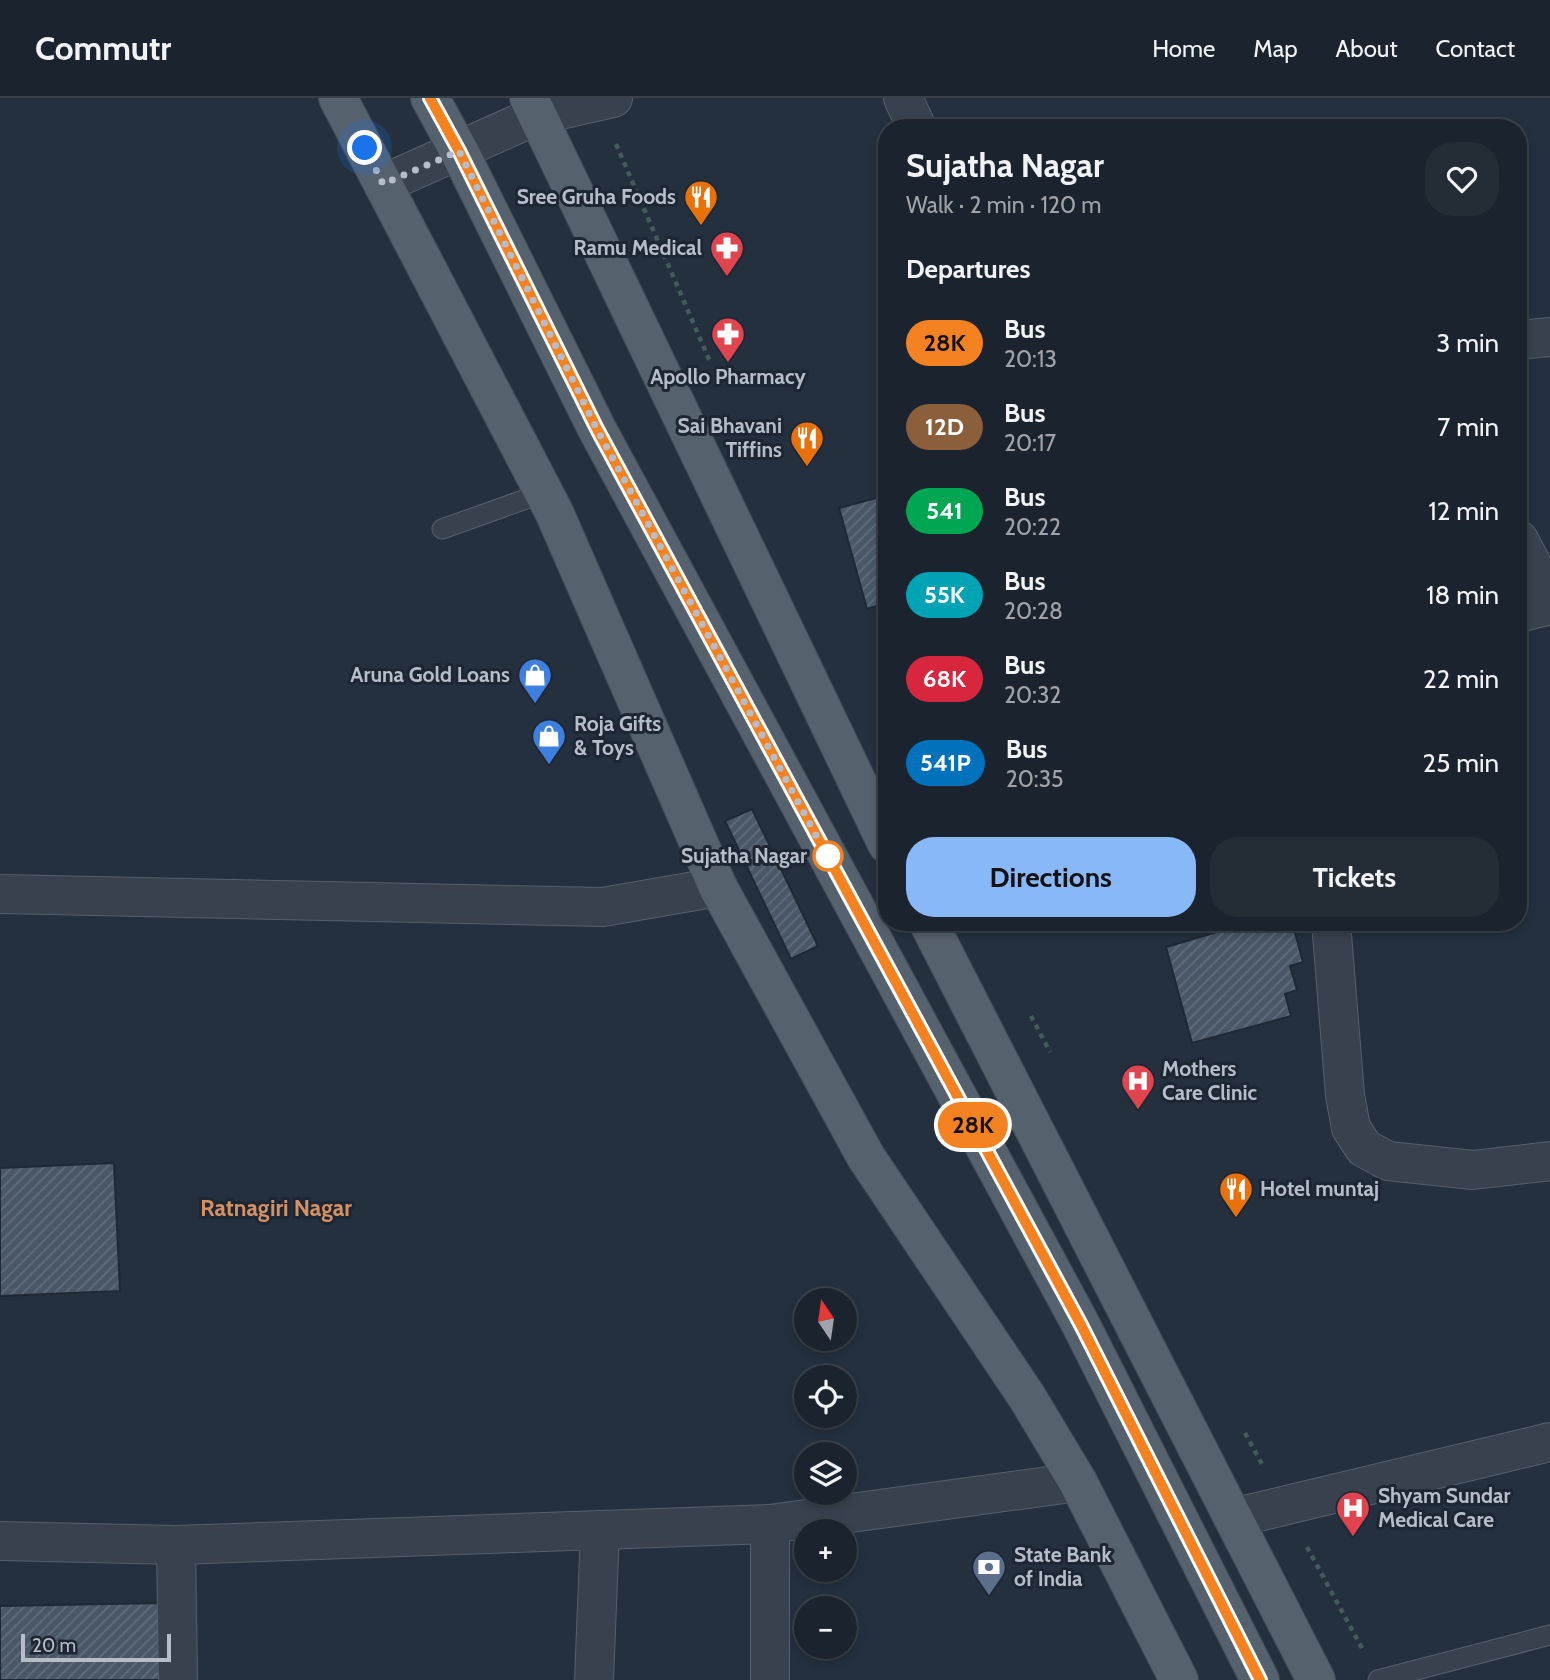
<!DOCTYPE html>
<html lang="en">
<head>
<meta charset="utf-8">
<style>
	:root { --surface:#1b242e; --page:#242c36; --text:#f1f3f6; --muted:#a0a4aa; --line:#39414a; --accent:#89b8f8 }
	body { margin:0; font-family:Cabin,sans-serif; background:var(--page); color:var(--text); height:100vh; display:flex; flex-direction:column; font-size:26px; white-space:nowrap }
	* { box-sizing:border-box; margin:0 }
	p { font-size:23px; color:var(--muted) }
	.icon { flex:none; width:38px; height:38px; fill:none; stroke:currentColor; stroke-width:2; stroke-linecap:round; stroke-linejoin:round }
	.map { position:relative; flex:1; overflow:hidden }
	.drawer { position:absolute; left:878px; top:21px; width:649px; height:812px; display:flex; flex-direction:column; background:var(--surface); border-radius:28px; box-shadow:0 4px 10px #0003,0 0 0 2px var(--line) }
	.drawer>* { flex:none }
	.badge { padding:0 14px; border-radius:23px; font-size:24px; line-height:46px }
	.needle { width:46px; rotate:347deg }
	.buttons { position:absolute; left:794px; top:1190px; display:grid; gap:14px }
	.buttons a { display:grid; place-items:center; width:63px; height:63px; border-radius:50%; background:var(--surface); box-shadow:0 4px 10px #0003,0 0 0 2px var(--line); font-size:35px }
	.scale { position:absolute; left:21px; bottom:18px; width:150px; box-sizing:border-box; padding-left:7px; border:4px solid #b4bdc9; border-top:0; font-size:19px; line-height:24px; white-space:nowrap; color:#b4bdc9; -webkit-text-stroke:5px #1d2733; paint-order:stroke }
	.you { position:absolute; width:35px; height:35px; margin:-18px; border:5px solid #fff; border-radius:50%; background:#1a73e8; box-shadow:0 0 0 10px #1a73e833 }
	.map>.badge { position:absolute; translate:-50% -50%; box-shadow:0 0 0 4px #fff }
	h2 { padding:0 28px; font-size:26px; line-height:63px }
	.round { display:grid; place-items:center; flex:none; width:74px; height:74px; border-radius:28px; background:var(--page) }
	.head { display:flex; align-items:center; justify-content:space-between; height:119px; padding:0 28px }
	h1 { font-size:33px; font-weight:700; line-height:52px }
	.action { display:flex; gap:14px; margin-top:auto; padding:14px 28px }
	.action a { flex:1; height:80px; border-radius:28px; background:var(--accent); color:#111; font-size:28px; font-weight:700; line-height:80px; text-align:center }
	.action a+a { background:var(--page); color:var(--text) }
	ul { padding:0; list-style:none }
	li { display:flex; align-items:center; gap:21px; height:84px; padding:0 28px }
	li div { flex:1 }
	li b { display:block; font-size:26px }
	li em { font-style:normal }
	li .badge { min-width:77px; font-weight:700; text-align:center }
	header { display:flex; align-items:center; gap:42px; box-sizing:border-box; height:98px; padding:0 35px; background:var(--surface); border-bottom:2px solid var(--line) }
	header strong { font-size:33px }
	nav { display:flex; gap:38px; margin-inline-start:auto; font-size:24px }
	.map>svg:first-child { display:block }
	.building { fill:url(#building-hatch); stroke:#1f2935; stroke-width:2 }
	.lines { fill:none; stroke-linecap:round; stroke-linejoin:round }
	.service-casing { stroke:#56606c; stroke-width:21 }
	.minor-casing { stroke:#56606c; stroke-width:40 }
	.primary-casing { stroke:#414b57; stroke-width:40 }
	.path { stroke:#445a5c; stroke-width:4.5; stroke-dasharray:5 5; stroke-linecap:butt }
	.service { stroke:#38424e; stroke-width:19 }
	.minor { stroke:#38424e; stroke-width:38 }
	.primary { stroke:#56616e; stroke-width:38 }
	.line-casing { stroke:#fff; stroke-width:16 }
	.line { stroke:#f58220; stroke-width:10 }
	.walk { stroke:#b4bdc9; stroke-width:7; stroke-dasharray:0 12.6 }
	.stop-dot { fill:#fff; stroke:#f58220; stroke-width:3.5 }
	.labels { text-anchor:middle; stroke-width:6; stroke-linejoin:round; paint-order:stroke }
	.poi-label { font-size:21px; font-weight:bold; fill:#b4bdc9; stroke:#1d2733; text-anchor:start }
	.stop-label { font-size:21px; font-weight:bold; fill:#b4bdc9; stroke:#1d2733; text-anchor:end }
	.neighbourhood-label { font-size:23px; font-weight:bold; fill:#d59063; stroke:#1d2733 }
</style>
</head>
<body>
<header>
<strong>Commutr</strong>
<nav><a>Home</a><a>Map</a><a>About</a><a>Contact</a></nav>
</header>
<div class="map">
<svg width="1550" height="1582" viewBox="0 0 1550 1582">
	<defs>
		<pattern id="building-hatch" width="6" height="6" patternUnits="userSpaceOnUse" patternTransform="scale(1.75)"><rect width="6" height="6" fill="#4a5767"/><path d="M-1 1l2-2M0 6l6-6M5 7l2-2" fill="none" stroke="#626d7b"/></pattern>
	</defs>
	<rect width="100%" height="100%" fill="#24303e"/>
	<g class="building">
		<path d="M887 397V505L867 511 839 410Z"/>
		<path d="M887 514V552L879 516Z"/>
		<path d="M752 711 818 848 791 861 725 723Z"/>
		<path d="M1251 824H1292L1303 864 1290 868 1297 892 1285 896 1291 918 1192 945 1166 849Z"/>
		<path d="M114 1065 120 1193 0 1198V1070Z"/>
		<path d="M163 1505 165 1582H0V1508Z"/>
	</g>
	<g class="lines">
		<g class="service-casing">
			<g id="service">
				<path d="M442 431 543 395"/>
				<path d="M1378 1582 1550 1537"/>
			</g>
		</g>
		<g class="minor-casing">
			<g id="minor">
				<path d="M903 0 917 30"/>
				<path d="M383 86 538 17 613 0"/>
				<path d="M1519 242 1550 239"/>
				<path d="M1519 442 1550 501"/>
				<path d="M1519 515 1550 507"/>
				<path d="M0 796 603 809 718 789"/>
				<path d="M1331 824 1345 997 1351 1030 1364 1050 1388 1063 1473 1072 1550 1063"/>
				<path d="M1233 1420 1550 1344"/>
				<path d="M0 1443 176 1447 770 1426 1078 1384"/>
				<path d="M176 1447 178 1582"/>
				<path d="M594 1582 600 1432"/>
				<path d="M770 1582V1426"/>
			</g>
		</g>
		<g class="primary-casing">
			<g id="primary">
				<path d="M338 0 554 414 718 789 866 1059 1027 1299 1078 1384 1179 1582"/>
				<path d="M430 0 459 53 597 331 1081 1227 1260 1582"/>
				<path d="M529 0 887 746"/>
				<path d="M928 824 1316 1582"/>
			</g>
		</g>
		<g class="path">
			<path d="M616 46 711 266"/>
			<path d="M1031 918 1050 954"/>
			<path d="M1245 1335 1263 1368"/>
			<path d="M1307 1449 1363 1552"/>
		</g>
		<use href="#service" class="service"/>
		<use href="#minor" class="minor"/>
		<use href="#primary" class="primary"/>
	</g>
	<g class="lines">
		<g class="line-casing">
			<path id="line" d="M430 0 459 53 597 331 1081 1227 1260 1582"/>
		</g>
		<use href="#line" class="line"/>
		<path class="walk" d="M365 50 383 86 459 53 597 331 832 767 828 758"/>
	</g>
	<defs>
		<g id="restaurant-pin" transform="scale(1.75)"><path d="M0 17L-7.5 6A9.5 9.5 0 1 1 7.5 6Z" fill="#e8710a" stroke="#1d2733"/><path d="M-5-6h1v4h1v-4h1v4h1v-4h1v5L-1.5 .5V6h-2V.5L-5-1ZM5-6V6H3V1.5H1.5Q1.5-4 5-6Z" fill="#fff"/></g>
		<g id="pharmacy-pin" transform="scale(1.75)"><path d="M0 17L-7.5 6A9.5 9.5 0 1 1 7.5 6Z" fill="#e0444e" stroke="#1d2733"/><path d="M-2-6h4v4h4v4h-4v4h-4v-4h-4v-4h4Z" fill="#fff"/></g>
		<g id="shop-pin" transform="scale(1.75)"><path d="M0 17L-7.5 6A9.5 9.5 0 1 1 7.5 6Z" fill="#3f7fe0" stroke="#1d2733"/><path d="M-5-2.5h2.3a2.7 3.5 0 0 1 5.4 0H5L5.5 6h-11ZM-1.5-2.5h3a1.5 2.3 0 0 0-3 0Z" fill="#fff"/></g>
		<g id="hospital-pin" transform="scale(1.75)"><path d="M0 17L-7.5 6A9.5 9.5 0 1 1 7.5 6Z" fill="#e0444e" stroke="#1d2733"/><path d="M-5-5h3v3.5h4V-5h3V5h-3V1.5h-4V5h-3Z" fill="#fff"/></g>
		<g id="bank-pin" transform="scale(1.75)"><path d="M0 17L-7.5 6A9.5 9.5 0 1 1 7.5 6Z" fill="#5c6f8a" stroke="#1d2733"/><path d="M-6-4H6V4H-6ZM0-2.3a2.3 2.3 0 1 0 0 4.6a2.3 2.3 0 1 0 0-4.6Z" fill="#fff"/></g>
	</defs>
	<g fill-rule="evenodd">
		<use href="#restaurant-pin" x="701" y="99"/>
		<use href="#pharmacy-pin" x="727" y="150"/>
		<use href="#pharmacy-pin" x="728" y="236"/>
		<use href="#restaurant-pin" x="807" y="340"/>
		<use href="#shop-pin" x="535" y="577"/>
		<use href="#shop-pin" x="549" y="638"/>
		<use href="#hospital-pin" x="1138" y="983"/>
		<use href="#restaurant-pin" x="1236" y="1091"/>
		<use href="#hospital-pin" x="1353" y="1410"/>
		<use href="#bank-pin" x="989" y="1469"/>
	</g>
	<circle class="stop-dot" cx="828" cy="758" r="14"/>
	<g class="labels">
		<g class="poi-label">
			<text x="676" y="106" text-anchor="end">Sree Gruha Foods</text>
			<text x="702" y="157" text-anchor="end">Ramu Medical</text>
			<text x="728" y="286" text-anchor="middle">Apollo Pharmacy</text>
			<text x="782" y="335" text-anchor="end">Sai Bhavani<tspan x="782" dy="24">Tiffins</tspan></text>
			<text x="510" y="584" text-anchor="end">Aruna Gold Loans</text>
			<text x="574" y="633">Roja Gifts<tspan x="574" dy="24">&amp; Toys</tspan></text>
			<text x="1162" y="978">Mothers<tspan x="1162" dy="24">Care Clinic</tspan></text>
			<text x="1260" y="1098">Hotel muntaj</text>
			<text x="1378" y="1405">Shyam Sundar<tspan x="1378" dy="24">Medical Care</tspan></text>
			<text x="1014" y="1464">State Bank<tspan x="1014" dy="24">of India</tspan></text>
		</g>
		<g class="stop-label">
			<text x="807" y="765">Sujatha Nagar</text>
		</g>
		<g class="neighbourhood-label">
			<text x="276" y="1118">Ratnagiri Nagar</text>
		</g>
	</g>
</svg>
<div class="buttons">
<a><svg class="needle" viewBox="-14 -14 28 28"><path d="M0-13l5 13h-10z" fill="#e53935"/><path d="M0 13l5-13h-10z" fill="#a0a4aa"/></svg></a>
<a><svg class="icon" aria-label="locate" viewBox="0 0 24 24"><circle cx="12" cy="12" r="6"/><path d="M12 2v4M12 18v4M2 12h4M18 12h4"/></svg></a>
<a><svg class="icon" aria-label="layers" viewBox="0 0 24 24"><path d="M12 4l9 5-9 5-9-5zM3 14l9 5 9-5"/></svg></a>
<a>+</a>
<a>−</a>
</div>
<div class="scale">20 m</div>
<div class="you" style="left:365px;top:50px"></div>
<b class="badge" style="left:973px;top:1027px;background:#f58220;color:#111">28K</b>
<section class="drawer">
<div class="head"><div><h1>Sujatha Nagar</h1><p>Walk · 2 min · 120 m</p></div><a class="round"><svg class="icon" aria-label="heart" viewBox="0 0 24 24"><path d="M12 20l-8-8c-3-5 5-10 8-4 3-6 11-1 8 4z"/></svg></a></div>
<h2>Departures</h2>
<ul>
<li><span class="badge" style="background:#f58220;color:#111">28K</span><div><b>Bus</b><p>20:13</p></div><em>3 min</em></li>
<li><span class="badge" style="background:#8b5e3c;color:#fff">12D</span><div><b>Bus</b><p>20:17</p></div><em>7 min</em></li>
<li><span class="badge" style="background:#00a651;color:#fff">541</span><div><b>Bus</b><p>20:22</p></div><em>12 min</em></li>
<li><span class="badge" style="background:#00a3b4;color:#fff">55K</span><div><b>Bus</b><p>20:28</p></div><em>18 min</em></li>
<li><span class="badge" style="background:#d7263d;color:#fff">68K</span><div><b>Bus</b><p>20:32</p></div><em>22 min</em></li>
<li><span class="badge" style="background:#0072bc;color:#fff">541P</span><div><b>Bus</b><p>20:35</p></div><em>25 min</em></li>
</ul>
<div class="action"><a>Directions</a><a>Tickets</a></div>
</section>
</div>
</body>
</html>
